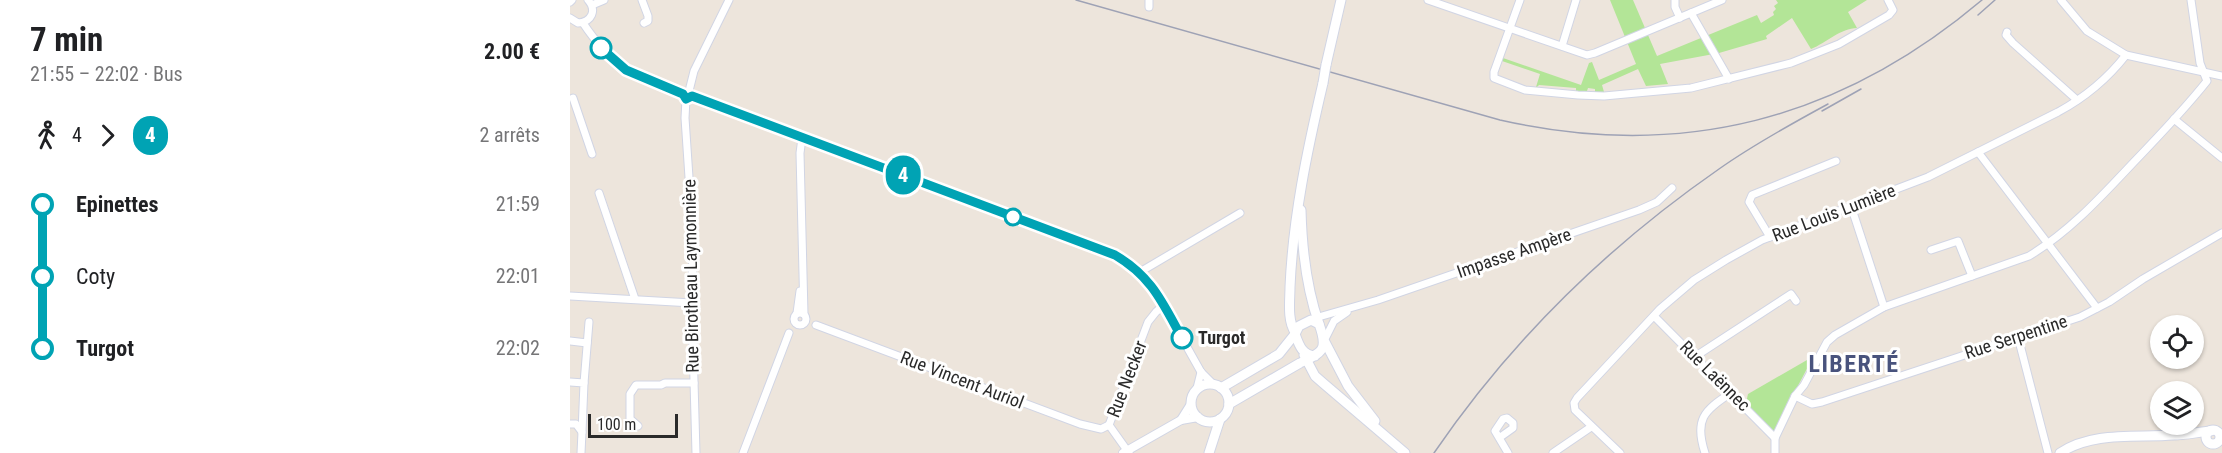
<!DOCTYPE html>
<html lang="fr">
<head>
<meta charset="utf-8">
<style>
	:root { --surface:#fff; --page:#f6f6f6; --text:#202124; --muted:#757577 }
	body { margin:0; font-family:"Roboto Condensed",sans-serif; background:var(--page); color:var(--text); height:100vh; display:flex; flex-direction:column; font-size:22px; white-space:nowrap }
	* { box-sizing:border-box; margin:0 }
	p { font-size:20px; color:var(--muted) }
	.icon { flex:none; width:33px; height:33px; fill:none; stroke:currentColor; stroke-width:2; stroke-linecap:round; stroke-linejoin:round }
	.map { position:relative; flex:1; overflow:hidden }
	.side { display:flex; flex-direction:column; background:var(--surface); width:570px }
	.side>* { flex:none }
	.badge { padding:0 12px; border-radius:20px; font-size:21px; line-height:39px }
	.fabs { position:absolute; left:1580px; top:315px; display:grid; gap:12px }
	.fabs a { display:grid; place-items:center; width:54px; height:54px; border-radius:50%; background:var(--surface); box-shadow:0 2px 4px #0004; font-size:30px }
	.scale { position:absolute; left:18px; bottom:15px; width:90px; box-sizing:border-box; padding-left:6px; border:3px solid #2a2a2a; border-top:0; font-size:16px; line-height:21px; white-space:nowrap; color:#2a2a2a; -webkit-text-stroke:4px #fff; paint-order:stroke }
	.map>.badge { position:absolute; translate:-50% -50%; box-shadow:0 0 0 3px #fff }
	.legs { display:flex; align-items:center; gap:9px; height:66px; padding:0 30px; font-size:20px }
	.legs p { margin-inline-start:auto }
	.headline { display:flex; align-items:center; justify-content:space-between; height:102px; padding:0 30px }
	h1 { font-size:33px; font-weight:700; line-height:45px }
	ul { padding:0 30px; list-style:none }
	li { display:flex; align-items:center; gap:21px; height:72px; font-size:22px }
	li i { display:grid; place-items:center; width:9px; height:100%; margin:0 8px; background:currentColor }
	li i::after { content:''; width:15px; height:15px; margin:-8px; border:4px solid; border-radius:50%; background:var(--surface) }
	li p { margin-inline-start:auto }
	li:first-child i { background:linear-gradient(#0000 50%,currentColor 0) }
	li:last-child i { background:linear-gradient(currentColor 50%,#0000 0) }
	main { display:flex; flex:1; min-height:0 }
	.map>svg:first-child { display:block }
	.green { fill:#b3e597 }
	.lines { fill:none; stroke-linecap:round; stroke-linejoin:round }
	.minor-casing { stroke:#d1d5e4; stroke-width:9 }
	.tertiary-casing { stroke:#d1d5e4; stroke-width:10 }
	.secondary-casing { stroke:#d1d5e4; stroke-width:11 }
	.minor { stroke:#fff; stroke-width:7 }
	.tertiary { stroke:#fff; stroke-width:8 }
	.secondary { stroke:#fff; stroke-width:9 }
	.rail { stroke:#9ea2b5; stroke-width:1.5 }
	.secondary-bridge-casing { stroke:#d1d5e4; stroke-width:11; stroke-linecap:butt }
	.secondary-bridge { stroke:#fff; stroke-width:9 }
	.line-1-casing { stroke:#fff; stroke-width:14 }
	.line-1 { stroke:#00a3b4; stroke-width:9 }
	.stop-1-dot { fill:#fff; stroke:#00a3b4; stroke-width:3 }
	.labels { text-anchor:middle; stroke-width:6; stroke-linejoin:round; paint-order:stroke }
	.street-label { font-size:18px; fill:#2a2a2a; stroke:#fff }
	.stop-label { font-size:18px; font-weight:bold; fill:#2a2a2a; stroke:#fff; text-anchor:start }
	.district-label { font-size:24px; font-weight:bold; letter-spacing:1.5px; fill:#49537d; stroke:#fff }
</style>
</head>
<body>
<main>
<section class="side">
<div class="headline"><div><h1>7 min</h1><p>21:55 – 22:02 · Bus</p></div><b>2.00 €</b></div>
<div class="legs"><svg class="icon" aria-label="walk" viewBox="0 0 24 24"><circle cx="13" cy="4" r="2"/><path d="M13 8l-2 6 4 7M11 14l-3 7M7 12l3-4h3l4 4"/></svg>4<svg class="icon" aria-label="forward" viewBox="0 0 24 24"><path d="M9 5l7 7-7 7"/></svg><b class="badge" style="background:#00a3b4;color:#fff">4</b><p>2 arrêts</p></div>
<ul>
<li><i style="color:#00a3b4"></i><b>Epinettes</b><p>21:59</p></li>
<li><i style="color:#00a3b4"></i><span>Coty</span><p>22:01</p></li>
<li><i style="color:#00a3b4"></i><b>Turgot</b><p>22:02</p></li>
</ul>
</section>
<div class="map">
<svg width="1652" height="453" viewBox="0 0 1652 453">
	<rect width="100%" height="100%" fill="#ede5dc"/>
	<g class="green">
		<path d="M1040 0H1063L1087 56 1187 15 1191 23 1204 15 1203 12 1206 9 1204 6 1208 3 1206 0H1297L1278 12 1287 28C1271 28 1256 43 1241 49L1222 18 1196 36 1197 39 1149 53 1090 64 1098 84 1076 86 1068 69 1032 85 1034 92H1025V89L1018 88 1016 94 1006 93V88L969 85 967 87H966L970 74 932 61 933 58 1011 85 1019 63 1022 62 1029 80 1066 64Z"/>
		<path d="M1237 360 1240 363 1204 431 1199 430 1176 403 1178 394Z"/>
	</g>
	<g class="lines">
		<g class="minor-casing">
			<g id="minor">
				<path d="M72 0 78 16V21L74 23"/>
				<path d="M858 0 1017 55 1025 53 1152 0"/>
				<path d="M950 0 924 72V78L955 90 1008 95 1034 96 1121 88 1221 63 1269 44 1319 15 1323 10 1318 0"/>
				<path d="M1105 0V7L1110 18"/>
				<path d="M1491 0 1517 31 1556 55 1652 76"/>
				<path d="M0 2 2 0"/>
				<path d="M22 5 34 0"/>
				<path d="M579 7V0"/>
				<path d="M1121 13 1159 79"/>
				<path d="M0 18 8 23C22 22 27 10 18 0"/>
				<path d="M13 23C42 67 66 76 113 94"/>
				<path d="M1437 32 1436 35 1443 43 1507 100"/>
				<path d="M992 46 1006 0"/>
				<path d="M119 91 124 71 159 0"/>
				<path d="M122 96 545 255C562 265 573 275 585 290L631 372 643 384"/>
				<path d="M3 98 22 154"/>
				<path d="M116 99 115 118 123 237 122 309 126 453"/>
				<path d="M1604 119 1652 158"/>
				<path d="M232 138 230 153 234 314"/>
				<path d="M1408 152 1527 308"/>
				<path d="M29 193 65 299"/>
				<path d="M1281 206 1314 307"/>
				<path d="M1200 237 1179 202 1182 195 1266 161"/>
				<path d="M1361 250 1388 241 1402 276"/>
				<path d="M570 272 670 213"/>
				<path d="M0 296 122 303"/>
				<circle cx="230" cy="319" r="6"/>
				<path d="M227 313 230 291"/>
				<path d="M1084 316 1205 438"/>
				<path d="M745 318 808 300 1069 210 1087 202 1102 188"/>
				<path d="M246 325 510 424 531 429 539 425"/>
				<path d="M1448 337 1478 453"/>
				<path d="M755 339 764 321 777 312"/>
				<path d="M0 341 17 343"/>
				<path d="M1126 356 1221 294 1226 301"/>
				<path d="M0 382 14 383 12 432"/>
				<path d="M14 383 19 322"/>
				<path d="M627 388 631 372"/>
				<path d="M1225 396 1242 404 1252 402 1510 317 1539 302 1573 279 1652 233"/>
				<path d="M0 424H6L12 432 11 453"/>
				<path d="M68 426 60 419V394L66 385H91L95 383H124"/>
				<path d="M929 438 943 428V423L937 418 933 419 925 431 938 453"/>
				<path d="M173 453 219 333"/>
				<path d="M559 453 539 425 578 322 586 312 594 305"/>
				<path d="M983 453 1021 427"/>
				<path d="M1050 453 1005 410 1004 403 1007 398 1090 309 1124 280 1156 260 1192 240 1358 177 1488 112C1514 98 1538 78 1556 55"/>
				<path d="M1135 453C1124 420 1134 410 1161 393"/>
				<path d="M1205 453V438L1225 396 1234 385 1257 342 1265 335 1314 307 1459 256C1499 232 1530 198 1562 164 1588 137 1614 110 1637 81L1630 63 1621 0"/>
			</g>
		</g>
		<g class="tertiary-casing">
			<g id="tertiary">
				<path d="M611 420 621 404"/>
				<path d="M553 453 611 420 628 417"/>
			</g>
		</g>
		<g class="secondary-casing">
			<g id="secondary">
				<path d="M756 65 771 0"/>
				<path d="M731 210C732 249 736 287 749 324"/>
				<path d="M725 332C717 320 720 300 720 287 723 218 737 151 753 83"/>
				<path d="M755 342 778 386 805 421"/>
				<path d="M734 355 745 376 753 383 835 453"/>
				<circle cx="640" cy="403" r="19"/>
				<path d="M651 388 709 354 725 334"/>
				<path d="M659 404 730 363C754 352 758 349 749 324L741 320 729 326 725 334C729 345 732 355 745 356"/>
				<circle cx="1643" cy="437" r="7"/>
				<path d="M639 453 650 419"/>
				<path d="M1490 453C1523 431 1566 438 1604 435 1616 435 1628 432 1641 431"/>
			</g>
		</g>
		<use href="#minor" class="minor"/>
		<use href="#tertiary" class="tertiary"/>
		<use href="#secondary" class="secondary"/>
		<g class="rail">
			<path d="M506 0 930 120C1111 161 1270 120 1412 0"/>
			<path d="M1408 15 1425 0"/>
			<path d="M1252 111 1291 89"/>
			<path d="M864 453C940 342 1038 246 1149 169 1183 145 1221 124 1258 104"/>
		</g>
		<g class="secondary-bridge-casing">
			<path id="secondary-bridge" d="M753 83 756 65"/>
		</g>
		<use href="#secondary-bridge" class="secondary-bridge"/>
	</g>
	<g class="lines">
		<g class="line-1-casing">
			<path id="line-1" d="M31 48 56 70 113 94 116 99 122 96 545 255C582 277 592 302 612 338"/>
		</g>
		<use href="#line-1" class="line-1"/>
	</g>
	<g class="stop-1-dot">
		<circle cx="31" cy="48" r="10"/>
		<circle cx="443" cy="217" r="8"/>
		<circle cx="612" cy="338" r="10"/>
	</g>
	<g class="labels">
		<g class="street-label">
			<text transform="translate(1264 213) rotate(-21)" y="6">Rue Louis Lumière</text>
			<text transform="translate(944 253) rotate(-19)" y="6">Impasse Ampère</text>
			<text transform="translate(121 276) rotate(-91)" y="6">Rue Birotheau Laymonnière</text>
			<text transform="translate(1446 337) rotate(-18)" y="6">Rue Serpentine</text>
			<text transform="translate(1145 376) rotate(45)" y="6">Rue Laënnec</text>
			<text transform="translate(557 379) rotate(-69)" y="6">Rue Necker</text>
			<text transform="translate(392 380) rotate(21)" y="6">Rue Vincent Auriol</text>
		</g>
		<g class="stop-label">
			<text x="628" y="344">Turgot</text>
		</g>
		<g class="district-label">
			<text x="1284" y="372">LIBERTÉ</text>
		</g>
	</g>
</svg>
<div class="fabs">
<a><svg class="icon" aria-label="locate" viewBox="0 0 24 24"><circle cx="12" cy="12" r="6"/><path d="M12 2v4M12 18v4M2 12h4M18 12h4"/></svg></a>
<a><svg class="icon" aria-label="layers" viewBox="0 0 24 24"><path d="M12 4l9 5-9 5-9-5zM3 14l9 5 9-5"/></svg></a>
</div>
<div class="scale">100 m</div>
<b class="badge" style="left:333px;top:175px;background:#00a3b4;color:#fff">4</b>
</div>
</main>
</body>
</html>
